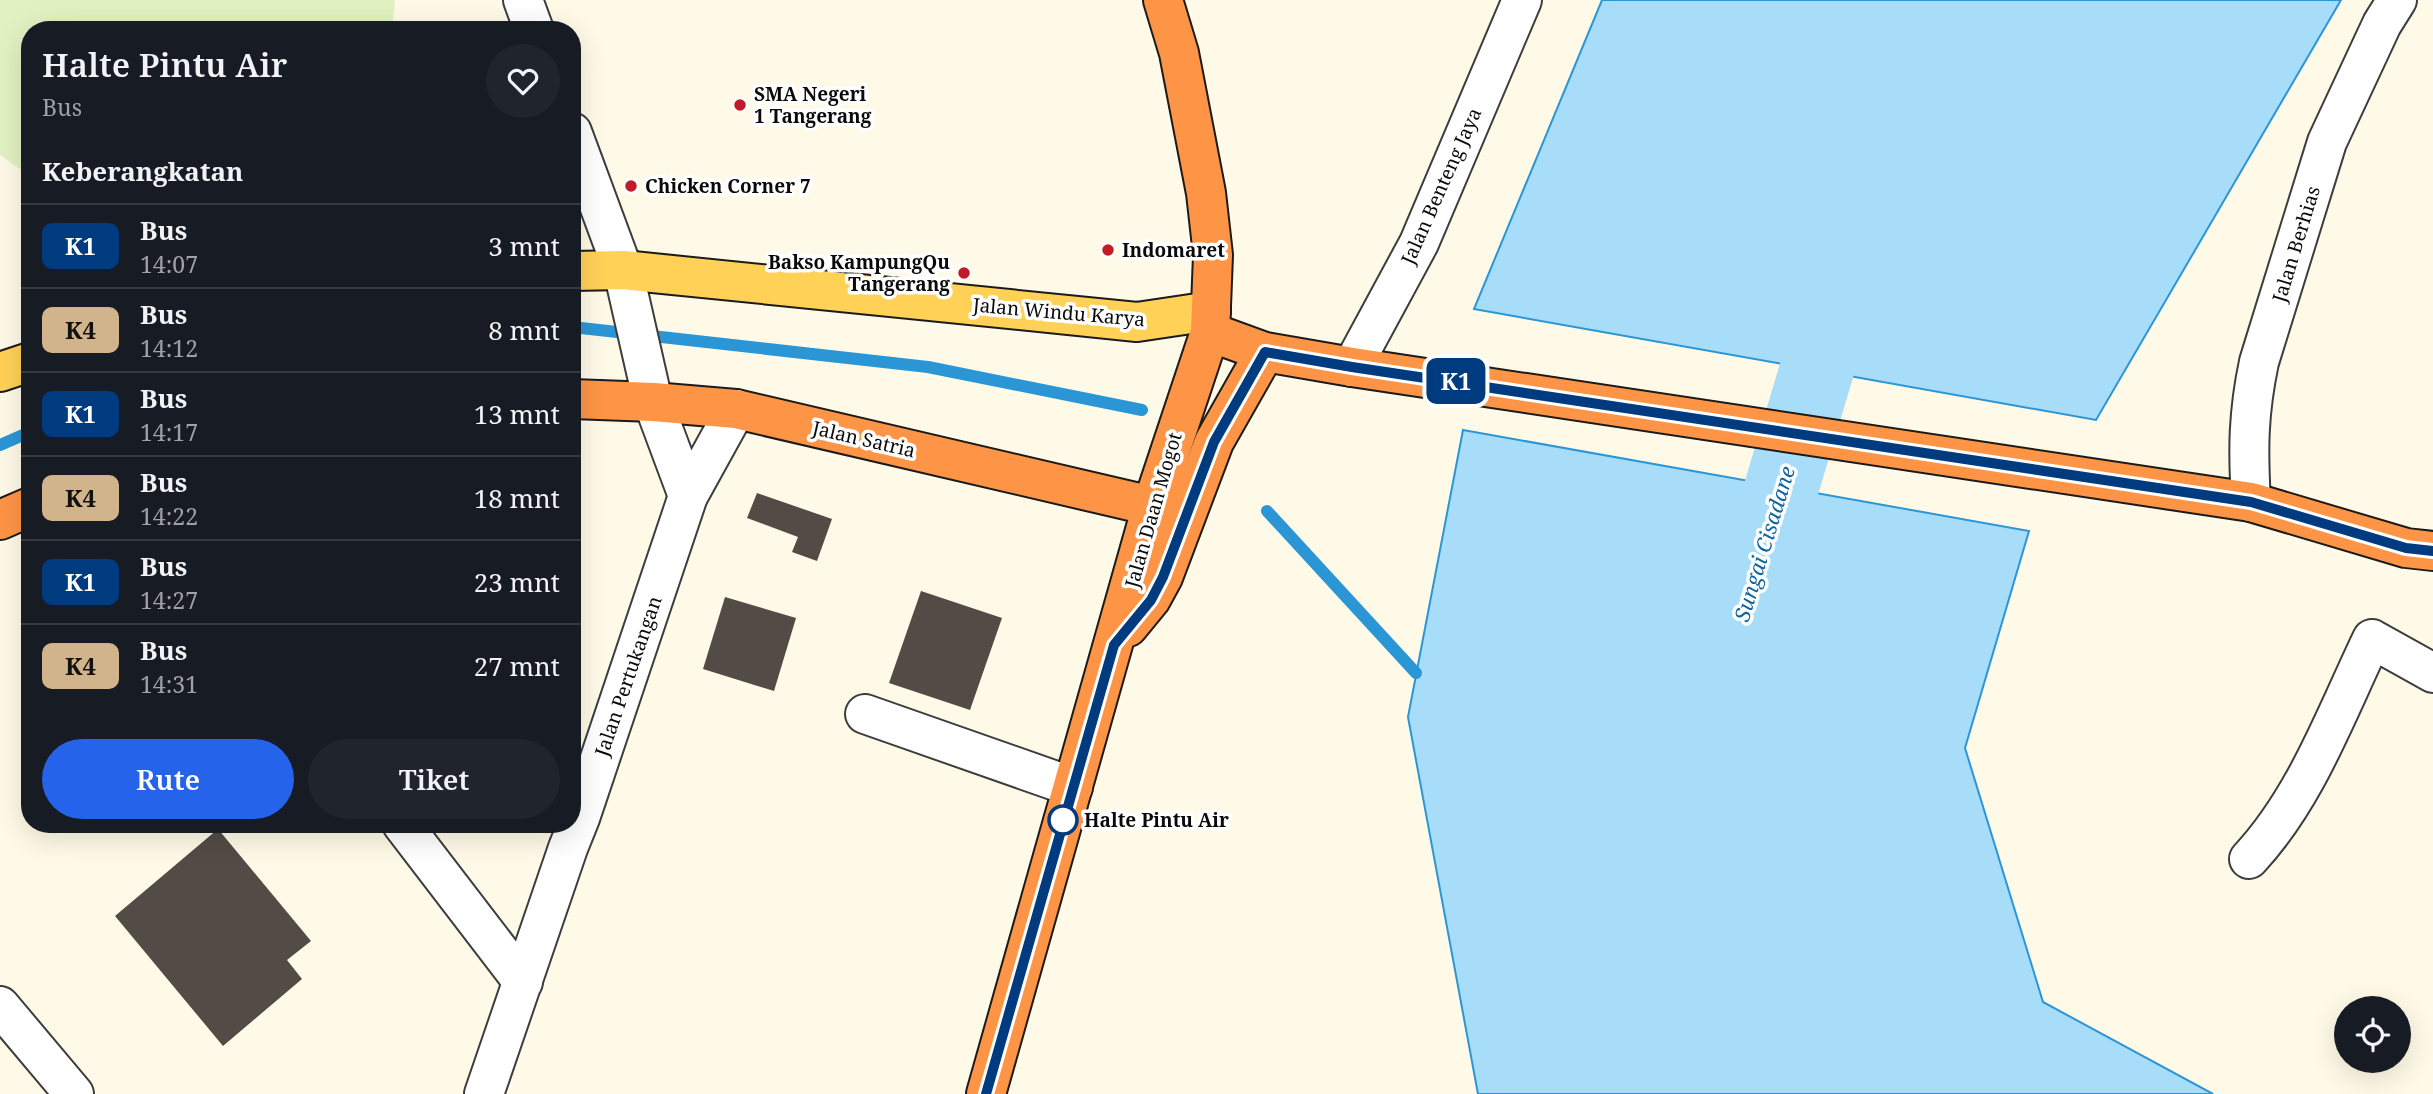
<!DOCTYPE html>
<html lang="id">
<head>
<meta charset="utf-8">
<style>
	:root { --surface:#171b24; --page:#20242c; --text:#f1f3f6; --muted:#9ea1a6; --line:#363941; --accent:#2563eb }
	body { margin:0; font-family:"Noto Serif",serif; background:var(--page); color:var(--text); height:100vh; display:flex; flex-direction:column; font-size:26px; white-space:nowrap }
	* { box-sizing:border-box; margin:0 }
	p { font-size:23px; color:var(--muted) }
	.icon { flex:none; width:38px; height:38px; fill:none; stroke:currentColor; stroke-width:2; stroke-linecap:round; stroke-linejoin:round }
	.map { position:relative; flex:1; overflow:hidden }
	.drawer { position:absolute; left:21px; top:21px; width:560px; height:812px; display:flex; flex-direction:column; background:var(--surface); border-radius:28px; box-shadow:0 7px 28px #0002 }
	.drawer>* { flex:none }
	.badge { padding:0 14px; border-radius:10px; font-size:24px; line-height:46px }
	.buttons { position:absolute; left:2334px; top:996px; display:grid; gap:14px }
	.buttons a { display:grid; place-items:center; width:77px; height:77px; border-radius:50%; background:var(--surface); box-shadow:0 7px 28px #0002; font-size:35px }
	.map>.badge { position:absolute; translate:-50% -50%; box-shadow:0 0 0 4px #fff }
	h2 { padding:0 21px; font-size:26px; line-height:63px }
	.round { display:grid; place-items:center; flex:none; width:74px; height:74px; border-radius:37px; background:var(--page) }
	.headline { display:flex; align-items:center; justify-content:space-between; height:119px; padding:0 21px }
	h1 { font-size:33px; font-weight:600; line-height:52px }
	.cta { display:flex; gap:14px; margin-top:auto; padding:14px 21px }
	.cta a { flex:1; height:80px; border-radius:42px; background:var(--accent); color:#fff; font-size:28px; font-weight:600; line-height:80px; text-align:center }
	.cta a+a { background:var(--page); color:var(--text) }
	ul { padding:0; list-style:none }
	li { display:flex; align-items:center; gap:21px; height:84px; padding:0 21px; border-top:2px solid var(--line) }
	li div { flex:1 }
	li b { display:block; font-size:26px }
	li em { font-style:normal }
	li .badge { min-width:77px; font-weight:700; text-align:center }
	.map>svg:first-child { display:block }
	.pitch { fill:#e2f1c1 }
	.water { fill:#a8ddfa; stroke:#2b96d5; stroke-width:2 }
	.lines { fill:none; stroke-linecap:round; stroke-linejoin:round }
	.stream { stroke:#2b96d5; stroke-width:12 }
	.river { stroke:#a8ddfa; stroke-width:74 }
	.building { fill:#534b46 }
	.minor-casing { stroke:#3d3d3d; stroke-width:42 }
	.major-casing { stroke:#1b1b1b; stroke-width:42 }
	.highway-casing { stroke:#1b1b1b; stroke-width:42 }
	.minor { stroke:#fff; stroke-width:38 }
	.major { stroke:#ffd157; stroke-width:38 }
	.highway { stroke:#fe9546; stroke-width:38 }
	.line-casing { stroke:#fff; stroke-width:16 }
	.line { stroke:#003b80; stroke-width:10 }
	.poi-dot { fill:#c11b28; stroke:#fff; stroke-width:2.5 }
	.stop-dot { fill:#fff; stroke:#003b80; stroke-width:3.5 }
	.labels { text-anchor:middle; stroke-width:7; stroke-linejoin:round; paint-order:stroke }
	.poi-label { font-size:19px; font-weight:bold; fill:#0a0a0a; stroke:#fff; text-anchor:start }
	.street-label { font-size:19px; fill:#0a0a0a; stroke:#fff }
	.stop-label { font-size:19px; font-weight:bold; fill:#0a0a0a; stroke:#fff; text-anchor:start }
	.water-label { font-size:21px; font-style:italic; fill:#0e65a1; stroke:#fff }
</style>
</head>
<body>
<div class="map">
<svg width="2433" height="1094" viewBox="0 0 2433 1094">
	<rect width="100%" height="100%" fill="#fffae7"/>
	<path class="pitch" d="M0 0H395V2L392 30H30V176L0 155Z"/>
	<g class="water">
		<path d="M1602 0H2341L2096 420 1474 309Z"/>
		<path d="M1463 430 2029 531 1965 748 2043 1002 2213 1094H1478L1408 717Z"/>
	</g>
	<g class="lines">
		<g class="stream">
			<path d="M572 327 928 367 1142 410"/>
			<path d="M0 445 30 432"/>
			<path d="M1267 511 1416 673"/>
		</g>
		<path class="river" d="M1753 583 1846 272"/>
	</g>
	<g class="building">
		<path d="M757 493 832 519 817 561 792 552 798 537 747 518Z"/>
		<path d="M921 591 1002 618 970 710 889 683Z"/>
		<path d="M725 597 796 618 774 691 703 669Z"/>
		<path d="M218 829 311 941 287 960 302 979 223 1046 115 916Z"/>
	</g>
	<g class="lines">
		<g class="minor-casing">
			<g id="minor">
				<path d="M523 0 534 30"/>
				<path d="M572 132 623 270 653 402 688 496"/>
				<path d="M1352 367 1419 243 1522 0"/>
				<path d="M2251 502C2248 450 2248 414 2259 362L2327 142 2382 24 2397 0"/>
				<path d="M865 714 1073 787"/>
				<path d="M402 824 523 982"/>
				<path d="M2249 859C2306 798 2336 714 2372 639L2433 673"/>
				<path d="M0 1006 74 1094"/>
				<path d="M484 1094 568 848 580 818 688 496 736 409"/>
			</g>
		</g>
		<g class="major-casing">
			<g id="major">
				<path d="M572 271 623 270 1137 322 1211 311"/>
				<path d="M0 372 30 362"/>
			</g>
		</g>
		<g class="highway-casing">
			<g id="highway">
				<path d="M1210 332 1265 352 1352 367 2251 502 2406 548 2433 551"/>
				<path d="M572 399 653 402 736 409 1152 506"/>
				<path d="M0 520 30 507"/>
				<path d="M1128 627 1151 599 1163 577 1214 442 1265 352"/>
				<path d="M986 1094 1152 506 1210 332 1213 255 1206 193 1179 53 1163 0"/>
			</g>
		</g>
		<use href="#minor" class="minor"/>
		<use href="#major" class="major"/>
		<use href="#highway" class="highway"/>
	</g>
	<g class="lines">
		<g class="line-casing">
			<path id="line" d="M986 1094 1114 645 1151 600 1163 577 1214 442 1265 352 1352 367 2251 502 2406 548 2433 551"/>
		</g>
		<use href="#line" class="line"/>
	</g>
	<g class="poi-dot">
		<circle cx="740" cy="105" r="7"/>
		<circle cx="631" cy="186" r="7"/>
		<circle cx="1108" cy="250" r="7"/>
		<circle cx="964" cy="273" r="7"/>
	</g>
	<circle class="stop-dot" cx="1063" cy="820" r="14"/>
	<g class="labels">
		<g class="poi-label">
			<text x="754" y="101">SMA Negeri<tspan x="754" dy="22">1 Tangerang</tspan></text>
			<text x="645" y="193">Chicken Corner 7</text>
			<text x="1122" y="257">Indomaret</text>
			<text x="950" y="269" text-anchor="end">Bakso KampungQu<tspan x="950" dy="22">Tangerang</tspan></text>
		</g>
		<g class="street-label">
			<text transform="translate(1441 186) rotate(-66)" y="7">Jalan Benteng Jaya</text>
			<text transform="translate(2296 244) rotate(-73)" y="7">Jalan Berhias</text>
			<text transform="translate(1059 312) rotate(5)" y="7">Jalan Windu Karya</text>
			<text transform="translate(864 439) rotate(13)" y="7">Jalan Satria</text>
			<text transform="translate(1153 510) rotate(-74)" y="7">Jalan Daan Mogot</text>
			<text transform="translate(628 676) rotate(-71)" y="7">Jalan Pertukangan</text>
		</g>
		<g class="stop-label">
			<text x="1084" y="827">Halte Pintu Air</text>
		</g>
		<g class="water-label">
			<text transform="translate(1765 544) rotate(-73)" y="7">Sungai Cisadane</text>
		</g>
	</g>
</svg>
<div class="buttons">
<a><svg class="icon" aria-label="locate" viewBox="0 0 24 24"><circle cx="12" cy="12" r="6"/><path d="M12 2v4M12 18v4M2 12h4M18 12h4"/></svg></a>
</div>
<b class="badge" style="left:1456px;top:381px;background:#003b80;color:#fff">K1</b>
<section class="drawer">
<div class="headline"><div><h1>Halte Pintu Air</h1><p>Bus</p></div><a class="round"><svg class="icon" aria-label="heart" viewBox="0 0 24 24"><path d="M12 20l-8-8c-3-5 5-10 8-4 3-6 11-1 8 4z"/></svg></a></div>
<h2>Keberangkatan</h2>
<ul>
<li><span class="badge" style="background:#003b80;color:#fff">K1</span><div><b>Bus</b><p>14:07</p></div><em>3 mnt</em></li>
<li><span class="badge" style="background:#d2b48c;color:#111">K4</span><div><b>Bus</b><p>14:12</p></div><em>8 mnt</em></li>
<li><span class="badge" style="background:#003b80;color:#fff">K1</span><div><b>Bus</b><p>14:17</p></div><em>13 mnt</em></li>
<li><span class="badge" style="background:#d2b48c;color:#111">K4</span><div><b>Bus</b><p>14:22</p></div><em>18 mnt</em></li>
<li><span class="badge" style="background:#003b80;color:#fff">K1</span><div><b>Bus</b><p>14:27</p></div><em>23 mnt</em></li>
<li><span class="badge" style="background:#d2b48c;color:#111">K4</span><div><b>Bus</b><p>14:31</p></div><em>27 mnt</em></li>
</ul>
<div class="cta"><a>Rute</a><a>Tiket</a></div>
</section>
</div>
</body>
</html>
